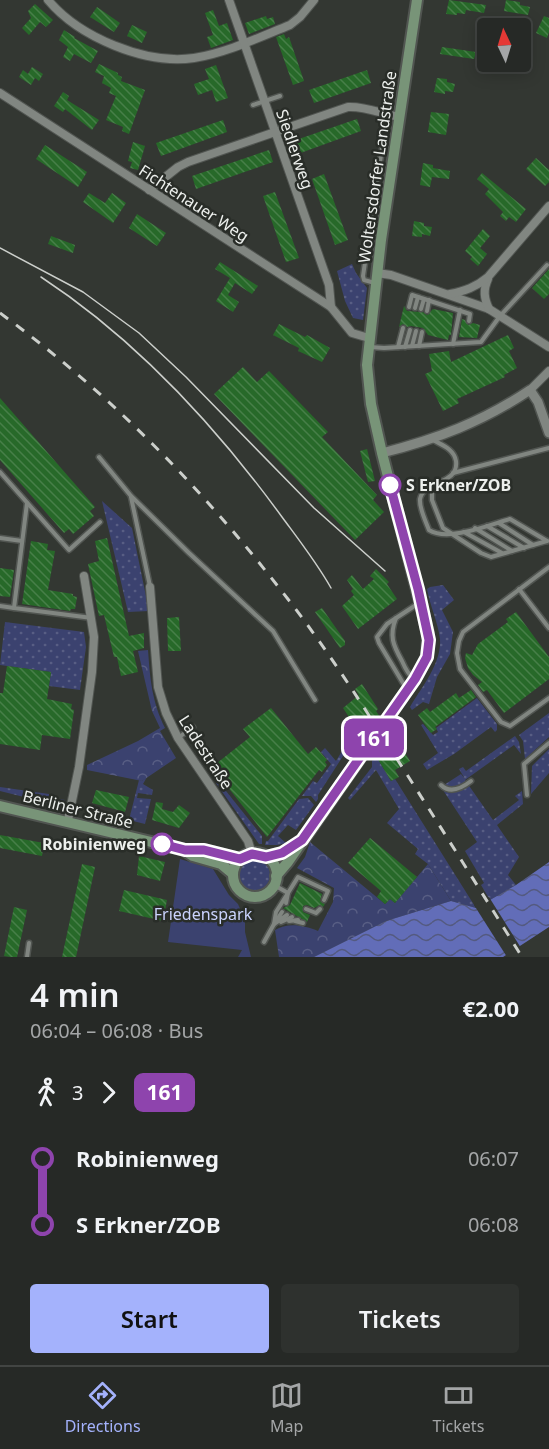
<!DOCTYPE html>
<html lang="en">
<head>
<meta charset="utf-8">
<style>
	:root { --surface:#262926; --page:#2e312e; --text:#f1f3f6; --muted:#a4a6a7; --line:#424543; --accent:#a4b2fc }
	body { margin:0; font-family:"Noto Sans",sans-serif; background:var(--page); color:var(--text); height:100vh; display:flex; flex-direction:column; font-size:22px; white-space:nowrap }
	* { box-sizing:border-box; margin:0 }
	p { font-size:20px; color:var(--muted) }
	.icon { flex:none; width:33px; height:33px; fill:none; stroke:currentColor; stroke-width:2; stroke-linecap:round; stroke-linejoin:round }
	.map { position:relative; height:957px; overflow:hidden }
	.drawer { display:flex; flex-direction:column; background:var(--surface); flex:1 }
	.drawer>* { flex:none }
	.badge { padding:0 12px; border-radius:9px; font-size:21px; line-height:39px }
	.needle { width:39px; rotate:356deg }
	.buttons { position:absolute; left:477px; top:18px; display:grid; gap:12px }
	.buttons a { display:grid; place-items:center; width:54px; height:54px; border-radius:6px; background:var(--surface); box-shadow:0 3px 15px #0003,0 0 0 2px var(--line); font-size:30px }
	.map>.badge { position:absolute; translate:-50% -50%; box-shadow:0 0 0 3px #fff }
	.legs { display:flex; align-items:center; gap:9px; height:66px; padding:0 30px; font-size:20px }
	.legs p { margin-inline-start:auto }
	.head { display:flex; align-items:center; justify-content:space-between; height:102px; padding:0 30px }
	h1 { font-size:33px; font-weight:600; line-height:45px }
	.action { display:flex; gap:12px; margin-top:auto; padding:12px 30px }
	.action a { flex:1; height:69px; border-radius:6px; background:var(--accent); color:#111; font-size:24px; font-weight:600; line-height:69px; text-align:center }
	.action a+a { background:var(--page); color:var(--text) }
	ul { padding:0 30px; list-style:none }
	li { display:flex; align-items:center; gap:21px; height:66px; font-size:22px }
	li i { display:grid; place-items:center; width:9px; height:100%; margin:0 8px; background:currentColor }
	li i::after { content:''; width:15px; height:15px; margin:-8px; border:4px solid; border-radius:50%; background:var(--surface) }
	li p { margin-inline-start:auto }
	li:first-child i { background:linear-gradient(#0000 50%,currentColor 0) }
	li:last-child i { background:linear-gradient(currentColor 50%,#0000 0) }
	.dock { display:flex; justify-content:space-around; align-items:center; height:84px; border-top:2px solid var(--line); background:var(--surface); font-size:16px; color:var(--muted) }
	.dock a { display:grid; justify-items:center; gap:3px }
	.dock .active { color:var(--accent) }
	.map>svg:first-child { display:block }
	.grass { fill:url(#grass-dots) }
	.forest { fill:url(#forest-crowns) }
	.park { fill:#3b426f }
	.water { fill:url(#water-waves) }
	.pier { fill:#333732 }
	.building { fill:url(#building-back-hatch) }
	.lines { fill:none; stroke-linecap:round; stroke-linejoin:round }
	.service-casing { stroke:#515551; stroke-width:7 }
	.minor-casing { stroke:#515551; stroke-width:10 }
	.tertiary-casing { stroke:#515551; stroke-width:12 }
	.secondary-casing { stroke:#515551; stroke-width:14 }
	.service { stroke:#818681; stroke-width:4 }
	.minor { stroke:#818681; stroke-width:8 }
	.tertiary { stroke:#818681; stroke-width:9 }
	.secondary { stroke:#789478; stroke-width:10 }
	.tram { stroke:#cccfcb; stroke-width:1.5 }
	.rail { stroke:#cccfcb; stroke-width:3; stroke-dasharray:10 10; stroke-linecap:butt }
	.line-1-casing { stroke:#fff; stroke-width:14 }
	.line-1 { stroke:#8e44ad; stroke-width:9 }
	.stop-1-dot { fill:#fff; stroke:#8e44ad; stroke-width:3 }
	.labels { text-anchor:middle; stroke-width:5; stroke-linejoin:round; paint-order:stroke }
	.street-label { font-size:16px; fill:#edf0ed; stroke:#292d28 }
	.stop-label { font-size:16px; font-weight:bold; fill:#edf0ed; stroke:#292d28; text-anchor:start }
	.park-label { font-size:16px; fill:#cad3fd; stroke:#292d28 }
</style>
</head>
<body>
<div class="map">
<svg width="549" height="957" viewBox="0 0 549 957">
	<defs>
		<pattern id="grass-dots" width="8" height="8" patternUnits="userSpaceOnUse" patternTransform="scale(1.5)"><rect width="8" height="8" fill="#3b426f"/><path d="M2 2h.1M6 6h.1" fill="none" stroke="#585e84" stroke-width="1.8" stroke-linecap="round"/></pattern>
		<pattern id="forest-crowns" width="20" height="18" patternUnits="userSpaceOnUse" patternTransform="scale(1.5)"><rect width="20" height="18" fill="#3b426f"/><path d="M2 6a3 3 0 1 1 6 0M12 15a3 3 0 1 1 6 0" fill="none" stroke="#585e84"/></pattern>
		<pattern id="water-waves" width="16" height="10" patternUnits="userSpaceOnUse" patternTransform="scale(1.5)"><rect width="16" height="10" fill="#626db8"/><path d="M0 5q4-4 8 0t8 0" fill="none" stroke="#545a80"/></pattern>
		<pattern id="building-back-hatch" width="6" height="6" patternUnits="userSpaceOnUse" patternTransform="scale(1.5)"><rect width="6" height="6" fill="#276929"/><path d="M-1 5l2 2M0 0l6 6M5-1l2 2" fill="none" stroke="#477f48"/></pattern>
	</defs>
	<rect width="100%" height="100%" fill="#333732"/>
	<g class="grass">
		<path d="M352 264 356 273 367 288 363 320 353 318 345 301 337 271Z"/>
		<path d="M102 501 132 528 149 611 128 612Z"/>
		<path d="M443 585 454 600 442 610 453 632 450 654 437 677 429 704 423 702 412 710 410 707C421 688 442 663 440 639 438 622 430 606 427 589L430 587Z"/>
		<path d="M5 622 84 632 86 647 80 690 49 686 51 672 0 665Z"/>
		<path d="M477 698 497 724V730L495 732 491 727 454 754 427 770 423 764 438 753 421 725 423 724 433 735 438 732 436 728Z"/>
		<path d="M549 713V737L525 759 523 741 519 735Z"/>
		<path d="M515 736 519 742 521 754 514 745 465 780 493 820 519 800 515 796 522 791 523 804 497 825 519 857 508 875 516 885 490 900 481 885 484 883 465 851 477 842 441 787 461 774 465 779 459 769 463 767 466 771Z"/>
		<path d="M350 738 352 742 318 795V799L316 802 311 796H302L313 781 317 783 331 764 321 752 325 748 336 761Z"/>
		<path d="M549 749V773L531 794 532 766Z"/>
		<path d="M376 756 391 781 395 779 476 908 451 901 428 864 415 854 418 849 387 823 399 809 376 770 350 800 348 798 372 767V761Z"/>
		<path d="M147 777 143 784 153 790 152 795 138 793 137 798 151 799 145 824 129 820 139 780 142 781Z"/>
		<path d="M218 781 262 836V844H259L216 783Z"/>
		<path d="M0 787 49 794V798L65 800 56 805 0 791Z"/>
		<path d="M308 798 314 805 296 830 288 825 278 836 286 843 277 845H265L266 841H268L299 799Z"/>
		<circle cx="254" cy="875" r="16"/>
	</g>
	<g class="forest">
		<path d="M148 650C150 679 152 702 165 728L160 731 176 758 142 781 87 770V765L138 741 160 728 152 711 138 651Z"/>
		<path d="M310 842 385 904 390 899 395 903 428 864 451 901 386 921 314 957H279L275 930C287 922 305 925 318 931L333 902 334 888 297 868 305 857Z"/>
	</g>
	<path class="park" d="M180 859 213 869 229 895 238 904 245 920V932L251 957H238L242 950 168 942Z"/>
	<path class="water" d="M549 862V927L503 957H314L386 921 451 901 476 908 516 885Z"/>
	<path class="pier" d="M489 897 521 948 507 957 474 905Z"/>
	<g class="building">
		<path d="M449 0 486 5 484 13 466 10 465 14 457 13V15L446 14Z"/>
		<path d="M506 0 520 2V5L530 7 528 15 504 11Z"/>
		<path d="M35 4 53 20 46 27 40 22 29 35 22 28 31 18 28 11Z"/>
		<path d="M97 7 120 23 114 32 90 17Z"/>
		<path d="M213 10 219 26 227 23 233 40 211 48 207 37 213 35 205 13Z"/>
		<path d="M266 16 267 19 273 17 275 24 249 34 245 23Z"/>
		<path d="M544 16 549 18V32L547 38 536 33Z"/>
		<path d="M132 25 147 32 142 43 127 36Z"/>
		<path d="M64 30 75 37 74 38 98 51 91 63 74 54 70 61 63 57 68 47 59 40Z"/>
		<path d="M284 34 286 39 289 37 304 81 293 85 276 37Z"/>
		<path d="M442 47 476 52 474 59 440 54Z"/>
		<path d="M99 64 118 73V75L122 77 121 81 145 90 129 134 122 131 123 127 106 120 116 96 109 93 111 88 102 83 104 76 95 72Z"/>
		<path d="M216 65 228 98 216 102 212 90 198 95 194 84 209 79 205 69Z"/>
		<path d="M32 67 43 74 39 81 35 78 31 85 19 77 23 70 28 74Z"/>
		<path d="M367 70 371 83 314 103 309 90Z"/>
		<path d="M437 78 447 79V82L455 84 453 92 445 91V94L434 92Z"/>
		<path d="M63 92 69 96 67 100 99 120 92 130 65 109 63 112 54 106Z"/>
		<path d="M431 112 449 114 446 135 428 132Z"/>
		<path d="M357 119 361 131 295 155 290 142Z"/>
		<path d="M223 120 227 132 161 156 156 143Z"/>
		<path d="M133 142 145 146 138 170 130 168 132 162 128 161Z"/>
		<path d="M45 145 87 172 78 187 36 159Z"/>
		<path d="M269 150 273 162 196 189 192 176Z"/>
		<path d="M536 158 549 170V182L545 186 526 169Z"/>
		<path d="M423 163 433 165V168L450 171 449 179 432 177 430 187 420 185Z"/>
		<path d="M482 173 526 209 516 222 509 217 506 221 500 216 503 212 485 194 489 189 477 179Z"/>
		<path d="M324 174 348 240 335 245 312 179Z"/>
		<path d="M275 192 299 258 286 262 263 196Z"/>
		<path d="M89 193 105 203 112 193 126 203 113 223 83 202Z"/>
		<path d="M137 214 166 233 157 246 129 228Z"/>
		<path d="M414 221 424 223V226L432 227 430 236 422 234V237L412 236Z"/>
		<path d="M483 229 490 236 480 248 487 254 478 266 470 259 472 257 465 251Z"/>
		<path d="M51 236 75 245 73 253 48 244Z"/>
		<path d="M220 262 258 286 252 294 235 283 228 295 239 302 233 312 216 301 230 278 215 269Z"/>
		<path d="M549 269V294L544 299 532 288Z"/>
		<path d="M404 306 407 311 423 312 427 315 433 309 453 313 451 335H449L448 340 428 335 423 328 411 326 407 327 403 324 399 327Z"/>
		<path d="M462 319 465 320 468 325 473 323 480 325 477 338 459 337Z"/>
		<path d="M279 324 305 337 307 335 330 348 322 362 298 351 299 348 273 335Z"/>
		<path d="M508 335 514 348 509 351 517 368 504 375 505 377 457 399 459 403 443 411 425 374 432 371 429 354 449 351 451 362Z"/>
		<path d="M243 367 257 382 269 371 328 432 322 437 377 495 373 500 384 512 355 540 214 394Z"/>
		<path d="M0 398 95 507 90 511 94 516 73 534 69 529 64 533 0 460Z"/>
		<path d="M367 449 375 481 368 482 360 451Z"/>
		<path d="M107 538 129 636 144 633V648L133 651 138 672 121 676 117 657H114L104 615 99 616 88 564 99 561 95 541Z"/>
		<path d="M31 541 48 544 47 550 55 551 48 590 73 594V596L77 597 75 609H71L70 611 22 604Z"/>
		<path d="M0 568 14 570 10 597 0 596Z"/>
		<path d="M376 569 389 582 387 584 397 599 358 629 342 606 354 595 351 591 353 589 347 580 352 575 363 589 374 579 370 576Z"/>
		<path d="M322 608 345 641V645L340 648 315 612Z"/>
		<path d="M516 612 549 657V679L504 713 487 690 483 692 478 685 482 682 473 675 468 668 465 658 466 653 472 655 478 644 508 622 506 619Z"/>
		<path d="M179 617 181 651H168L167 618Z"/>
		<path d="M7 666 51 672 47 699 72 704 71 709 74 710 70 739 42 735 40 750 0 744V693H3Z"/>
		<path d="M362 684 378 709 376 711 380 717 367 736 363 730 359 732 343 708 359 695 355 689Z"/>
		<path d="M471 690 476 697 435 727 437 729 431 733 418 715 427 708 430 712 456 693 459 698Z"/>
		<path d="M271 708 308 754 316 747 327 760 325 762 327 765 322 772 319 770 267 837 212 767 250 737 243 729Z"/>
		<path d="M389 730 392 736 394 735 410 761 395 770 399 777 391 781 376 756 379 754 376 749Z"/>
		<path d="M96 790 129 797 125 812 92 803Z"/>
		<path d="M156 802 163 803 162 809 173 812 179 805 190 813 179 828 152 820Z"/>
		<path d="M0 835 44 843 42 856 0 848Z"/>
		<path d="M370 838 417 877 395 903 390 899 385 904 377 897 381 891 348 863Z"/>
		<path d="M139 856 165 862 160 881 137 875Z"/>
		<path d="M82 864 95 867 76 957H62Z"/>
		<path d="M300 883 322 894 320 901 325 904 323 907 320 905 314 908 307 905 303 906V912L310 915 307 922 283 908 290 905Z"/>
		<path d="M124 890 167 900 163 921 119 911Z"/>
		<path d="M14 907 27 910 17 957H10L4 956Z"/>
	</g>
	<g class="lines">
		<g class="service-casing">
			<g id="service">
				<path d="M253 105 280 96"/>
				<path d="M375 283 364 280 363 276 387 115"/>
				<path d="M409 307 412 295 470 314 469 321"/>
				<path d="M415 308 418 297"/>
				<path d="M421 309 424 299"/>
				<path d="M427 311 429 300"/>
				<path d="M453 344 460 310"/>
				<path d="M412 346 416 331"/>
				<path d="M419 346 422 332"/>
				<path d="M370 347 384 348 481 342 500 316 547 265"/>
				<path d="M398 347 403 328"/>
				<path d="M405 347 410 330"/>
				<path d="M433 440C442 445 454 449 456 461 459 485 424 480 420 499 419 508 426 522 429 530 448 542 489 525 510 519L547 541"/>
				<path d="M99 457 131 496 189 553 273 631 315 700"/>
				<path d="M0 472 69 550 100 522"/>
				<path d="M453 473 549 448"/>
				<path d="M432 488V500L443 528 481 553 491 557 547 541"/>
				<path d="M131 497 150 586"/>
				<path d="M27 503 14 608 92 618"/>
				<path d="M499 523 533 545"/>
				<path d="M487 526 524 548"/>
				<path d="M475 528 512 551"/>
				<path d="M464 532 502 553"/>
				<path d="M0 538 22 541"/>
				<path d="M549 567 463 632 459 641 457 653 460 669 501 722 510 726 549 698"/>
				<path d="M519 589 549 628"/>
				<path d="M0 606 14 608"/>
				<path d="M396 618C389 636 393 645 402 661 405 668 408 674 413 678"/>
				<path d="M408 687 403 683 379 643 377 637 387 624 419 603"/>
				<path d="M178 738 193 727"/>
				<path d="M441 785C450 794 462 788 471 781"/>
				<path d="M527 795 524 764 549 743"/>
				<path d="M286 903 288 893 298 877 328 891 324 900"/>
				<path d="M306 909 316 913 320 909"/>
				<path d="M282 912 274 924 287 915"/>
				<path d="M289 921 298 920"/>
				<path d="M295 921 303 923"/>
				<path d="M281 922 292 917"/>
				<path d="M264 942 274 924 276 912 288 893 274 885"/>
				<path d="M27 957 29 943"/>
			</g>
		</g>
		<g class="minor-casing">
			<g id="minor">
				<path d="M48 0C79 37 145 65 194 58 226 53 260 37 290 25L300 17 314 0"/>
				<path d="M229 0 329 285 331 307"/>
				<path d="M0 93 331 307 352 333 369 338"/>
				<path d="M149 190 178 167 188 162 348 107C366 106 382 114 400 117"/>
				<path d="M377 273 391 275 489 309 549 347"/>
				<path d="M488 279C483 290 484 298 489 309"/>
				<path d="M450 294C465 291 476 287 488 277L549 206"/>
				<path d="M530 390 549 371"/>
				<path d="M150 587 158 687 166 713 178 738 248 841 252 854"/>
				<path d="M68 820 79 767 92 672 94 637 84 576"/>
			</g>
		</g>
		<g class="tertiary-casing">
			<path id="tertiary" d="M382 453C437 439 482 422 530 390L538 402 549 433"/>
		</g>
		<g class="secondary-casing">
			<g id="secondary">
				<path d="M0 806 185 850H204L240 859"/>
				<path d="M187 852 193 856 221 864 233 874"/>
				<circle cx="255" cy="875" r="22"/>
				<path d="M266 857 282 853 297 844"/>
				<path d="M276 876 288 862 415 679 427 657 428 633 382 453 371 404 367 365 381 240 417 0"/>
			</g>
		</g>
		<use href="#service" class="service"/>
		<use href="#minor" class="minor"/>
		<use href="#tertiary" class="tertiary"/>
		<use href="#secondary" class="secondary"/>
		<g class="tram">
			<path d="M0 248 83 292 139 333 186 377 314 508 385 571"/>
			<path d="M41 277C137 340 215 425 282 517 299 540 317 563 331 588"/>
		</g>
		<path class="rail" d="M0 313C107 391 199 485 280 589 319 638 353 690 386 742 432 813 477 885 522 957"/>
	</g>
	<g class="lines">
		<g class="line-1-casing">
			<path id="line-1" d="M162 844 185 850H204L240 859 252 854 266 857 282 853 302 840 415 679 427 657 429 640 418 589 390 485"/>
		</g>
		<use href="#line-1" class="line-1"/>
	</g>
	<g class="stop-1-dot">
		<circle cx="390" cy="485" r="10"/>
		<circle cx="162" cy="844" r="10"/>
	</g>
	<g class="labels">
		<g class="street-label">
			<text transform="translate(295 149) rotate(71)" y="6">Siedlerweg</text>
			<text transform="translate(377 167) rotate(-82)" y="6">Woltersdorfer Landstraße</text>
			<text transform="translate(194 203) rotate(33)" y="6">Fichtenauer Weg</text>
			<text transform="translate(206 752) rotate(57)" y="6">Ladestraße</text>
			<text transform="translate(78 809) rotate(14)" y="6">Berliner Straße</text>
		</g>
		<g class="stop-label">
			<text x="406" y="491">S Erkner/ZOB</text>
			<text x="146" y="850" text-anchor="end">Robinienweg</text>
		</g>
		<g class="park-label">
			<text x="203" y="920">Friedenspark</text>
		</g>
	</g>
</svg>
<div class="buttons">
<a><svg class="needle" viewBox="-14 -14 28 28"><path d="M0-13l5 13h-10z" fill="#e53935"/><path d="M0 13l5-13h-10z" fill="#a4a6a7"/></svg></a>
</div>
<b class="badge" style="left:374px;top:738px;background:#8e44ad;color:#fff">161</b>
</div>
<section class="drawer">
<div class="head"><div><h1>4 min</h1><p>06:04 – 06:08 · Bus</p></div><b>€2.00</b></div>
<div class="legs"><svg class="icon" aria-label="walk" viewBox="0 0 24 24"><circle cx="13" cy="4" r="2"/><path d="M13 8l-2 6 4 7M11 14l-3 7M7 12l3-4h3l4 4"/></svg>3<svg class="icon" aria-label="forward" viewBox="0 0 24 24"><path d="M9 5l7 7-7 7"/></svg><b class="badge" style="background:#8e44ad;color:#fff">161</b></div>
<ul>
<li><i style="color:#8e44ad"></i><b>Robinienweg</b><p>06:07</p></li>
<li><i style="color:#8e44ad"></i><b>S Erkner/ZOB</b><p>06:08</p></li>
</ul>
<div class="action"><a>Start</a><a>Tickets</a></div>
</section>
<nav class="dock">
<a class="active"><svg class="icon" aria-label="directions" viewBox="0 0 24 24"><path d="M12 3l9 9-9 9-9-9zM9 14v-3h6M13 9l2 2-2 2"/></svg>Directions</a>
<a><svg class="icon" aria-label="map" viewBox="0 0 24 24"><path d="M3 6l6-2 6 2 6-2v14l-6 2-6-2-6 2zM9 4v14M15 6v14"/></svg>Map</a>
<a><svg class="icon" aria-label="tickets" viewBox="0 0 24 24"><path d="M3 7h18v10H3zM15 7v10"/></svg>Tickets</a>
</nav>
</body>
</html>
